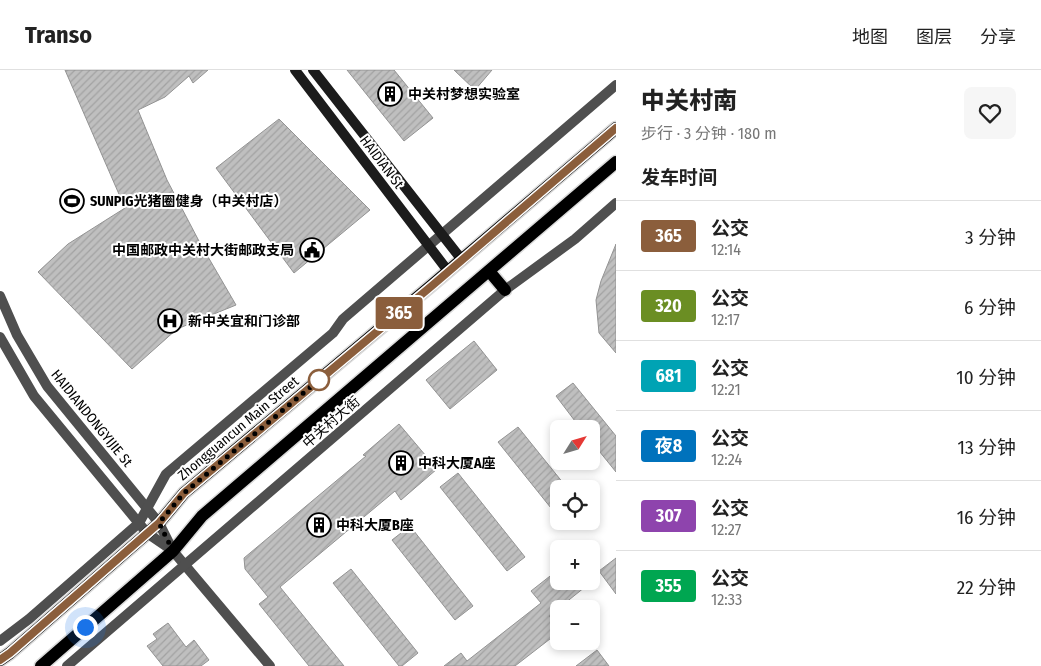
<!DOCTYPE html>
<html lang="zh">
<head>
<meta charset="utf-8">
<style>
	:root { --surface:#fff; --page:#f6f6f6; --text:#222; --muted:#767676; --line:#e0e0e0 }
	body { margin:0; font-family:"Fira Sans Condensed","Noto Sans SC",sans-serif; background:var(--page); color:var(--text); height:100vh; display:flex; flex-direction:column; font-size:19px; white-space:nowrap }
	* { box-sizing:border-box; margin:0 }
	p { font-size:16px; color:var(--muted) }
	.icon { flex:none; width:28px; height:28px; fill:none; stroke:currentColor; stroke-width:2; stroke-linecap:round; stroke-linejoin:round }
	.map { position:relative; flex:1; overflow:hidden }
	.details { display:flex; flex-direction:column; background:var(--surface); width:425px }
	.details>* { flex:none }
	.badge { padding:0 10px; border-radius:4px; font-size:18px; line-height:32px }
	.needle { width:32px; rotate:53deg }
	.tools { position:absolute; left:550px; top:350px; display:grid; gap:10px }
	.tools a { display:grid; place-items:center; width:50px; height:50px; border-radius:8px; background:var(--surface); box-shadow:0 2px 8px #0003; font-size:25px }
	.you { position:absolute; width:25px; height:25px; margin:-12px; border:4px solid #fff; border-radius:50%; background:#1a73e8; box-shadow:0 0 0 8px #1a73e833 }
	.map>.badge { position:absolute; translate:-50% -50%; box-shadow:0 0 0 2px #fff }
	h2 { padding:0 25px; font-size:19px; line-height:45px }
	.round { display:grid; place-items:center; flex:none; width:52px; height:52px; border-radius:8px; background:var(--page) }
	.head { display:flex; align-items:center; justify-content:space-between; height:85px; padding:0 25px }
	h1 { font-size:24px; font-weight:800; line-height:38px }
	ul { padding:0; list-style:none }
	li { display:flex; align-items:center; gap:15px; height:70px; padding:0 25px; border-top:1px solid var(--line) }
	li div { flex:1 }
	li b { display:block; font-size:19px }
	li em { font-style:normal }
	li .badge { min-width:55px; font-weight:700; text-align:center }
	header { display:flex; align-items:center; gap:30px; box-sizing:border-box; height:70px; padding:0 25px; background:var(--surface); border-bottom:1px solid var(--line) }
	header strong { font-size:24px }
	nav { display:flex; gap:28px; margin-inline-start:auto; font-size:18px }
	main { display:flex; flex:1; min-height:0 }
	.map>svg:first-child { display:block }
	.building { fill:url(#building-hatch); stroke:#939393 }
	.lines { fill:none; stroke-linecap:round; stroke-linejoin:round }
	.primary-casing { stroke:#dbdbdb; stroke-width:15 }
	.tertiary { stroke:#4f4f4f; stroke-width:10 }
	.secondary { stroke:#1c1c1c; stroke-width:10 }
	.primary { stroke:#000; stroke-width:12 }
	.line-casing { stroke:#fff; stroke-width:11 }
	.line { stroke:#8b5e3c; stroke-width:8 }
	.walk { stroke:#000; stroke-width:5; stroke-dasharray:0 9 }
	.stop-dot { fill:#fff; stroke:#8b5e3c; stroke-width:2.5 }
	.labels { text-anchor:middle; stroke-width:4; stroke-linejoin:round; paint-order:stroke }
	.poi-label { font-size:14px; font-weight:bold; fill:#000; stroke:#fff; text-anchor:start }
	.street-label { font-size:14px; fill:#000; stroke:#fff }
</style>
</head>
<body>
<header>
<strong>Transo</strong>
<nav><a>地图</a><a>图层</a><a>分享</a></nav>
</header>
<main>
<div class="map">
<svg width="616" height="596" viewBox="0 0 616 596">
	<defs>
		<pattern id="building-hatch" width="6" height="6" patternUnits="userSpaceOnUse" patternTransform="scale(1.25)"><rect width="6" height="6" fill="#bfbfbf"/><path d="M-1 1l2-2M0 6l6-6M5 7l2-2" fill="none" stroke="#a2a2a2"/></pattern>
	</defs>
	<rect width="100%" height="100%" fill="#fff"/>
	<g class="building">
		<path d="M65 0H208L193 13 189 6 165 27 138 40 167 110 200 173 236 235 177 259 132 299 38 202 68 174 125 138Z"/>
		<path d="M347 0H394L433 48 404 71Z"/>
		<path d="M454 0H492L475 20Z"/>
		<path d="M279 49 370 140 294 203 216 98Z"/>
		<path d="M616 174V283L599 263 596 230 601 211Z"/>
		<path d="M474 271 497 300 450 339 426 310Z"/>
		<path d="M573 313 616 366V402L591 371V359H581L556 326Z"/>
		<path d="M399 354 437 399 401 430 395 421 280 517 344 596H309L259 534 268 527 245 499 244 488 366 386 363 385Z"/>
		<path d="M518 357 568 419H559V448L498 372Z"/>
		<path d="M458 403 525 487 507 501 440 417Z"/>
		<path d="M410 456 473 536 455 550 392 470Z"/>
		<path d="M616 488V524L599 501Z"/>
		<path d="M351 499 418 583 402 596H399L333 513Z"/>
		<path d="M559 499V511H581L585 517 549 546 559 557V562L515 596H444L461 583 467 591 541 533 531 521Z"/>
		<path d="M168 553 186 577 194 570 209 590 201 596H163L147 576 157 569 153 564Z"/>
		<path d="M597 580 609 596H576Z"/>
	</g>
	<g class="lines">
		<g class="primary-casing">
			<g id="primary">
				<path d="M489 201 505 220"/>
				<path d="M0 590 10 583 159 453 184 423 433 214 616 58"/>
				<path d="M41 596 173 481 202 446 616 92"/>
			</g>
		</g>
		<g class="tertiary">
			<path d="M0 226 17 265 47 316 159 453 173 481 270 596"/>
			<path d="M0 267 34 326 147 463 172 480"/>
			<path d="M0 571 29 549 139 453 166 404 333 263 343 249 616 15"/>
			<path d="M67 596 505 220 575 169 616 133"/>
		</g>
		<g class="secondary">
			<path d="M295 0 448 201"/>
			<path d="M313 0 462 190"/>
		</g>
		<use href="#primary" class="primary"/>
	</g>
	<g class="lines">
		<g class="line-casing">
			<path id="line" d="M0 590 10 583 159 453 184 423 434 214 616 58"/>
		</g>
		<use href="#line" class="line"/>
		<path class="walk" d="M85 557 173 481 159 453 184 423 319 310"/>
	</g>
	<defs>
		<g id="building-ring" transform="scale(1.25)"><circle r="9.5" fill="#fff" stroke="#000" stroke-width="1.5"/><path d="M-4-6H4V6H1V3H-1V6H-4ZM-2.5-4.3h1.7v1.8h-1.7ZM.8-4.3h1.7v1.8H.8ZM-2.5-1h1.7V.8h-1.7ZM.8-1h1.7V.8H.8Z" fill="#000"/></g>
		<g id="stadium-ring" transform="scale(1.25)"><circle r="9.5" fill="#fff" stroke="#000" stroke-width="1.5"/><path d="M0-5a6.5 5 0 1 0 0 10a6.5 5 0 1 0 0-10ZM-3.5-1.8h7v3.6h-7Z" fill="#000"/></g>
		<g id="civic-ring" transform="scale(1.25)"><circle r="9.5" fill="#fff" stroke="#000" stroke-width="1.5"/><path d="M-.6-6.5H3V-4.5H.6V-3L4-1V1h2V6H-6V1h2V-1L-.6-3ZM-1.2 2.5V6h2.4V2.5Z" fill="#000"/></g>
		<g id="hospital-ring" transform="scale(1.25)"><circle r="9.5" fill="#fff" stroke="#000" stroke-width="1.5"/><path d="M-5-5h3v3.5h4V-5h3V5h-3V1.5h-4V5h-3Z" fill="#000"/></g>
	</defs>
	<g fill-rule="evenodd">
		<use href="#building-ring" x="390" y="24"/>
		<use href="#stadium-ring" x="72" y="131"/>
		<use href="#civic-ring" x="312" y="180"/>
		<use href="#hospital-ring" x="170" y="251"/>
		<use href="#building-ring" x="401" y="393"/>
		<use href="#building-ring" x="319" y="455"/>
	</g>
	<circle class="stop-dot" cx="319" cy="310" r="10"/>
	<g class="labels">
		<g class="poi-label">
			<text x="408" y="29">中关村梦想实验室</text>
			<text x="90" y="136">SUNPIG光猪圈健身（中关村店）</text>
			<text x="294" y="185" text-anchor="end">中国邮政中关村大街邮政支局</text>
			<text x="188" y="256">新中关宜和门诊部</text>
			<text x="418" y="398">中科大厦A座</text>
			<text x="336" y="460">中科大厦B座</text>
		</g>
		<g class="street-label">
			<text transform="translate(382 92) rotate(53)" y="5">HAIDIAN St</text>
			<text transform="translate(92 348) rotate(51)" y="5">HAIDIANDONGYIJIE St</text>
			<text transform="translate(331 352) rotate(-41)" y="5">中关村大街</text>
			<text transform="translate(238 358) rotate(-40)" y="5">Zhongguancun Main Street</text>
		</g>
	</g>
</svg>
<div class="tools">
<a><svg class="needle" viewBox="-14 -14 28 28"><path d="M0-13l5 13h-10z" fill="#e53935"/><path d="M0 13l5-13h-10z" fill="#767676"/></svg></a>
<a><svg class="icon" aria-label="locate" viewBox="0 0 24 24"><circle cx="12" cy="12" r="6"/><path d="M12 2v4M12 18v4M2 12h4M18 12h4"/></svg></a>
<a>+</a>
<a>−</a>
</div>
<div class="you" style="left:85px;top:557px"></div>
<b class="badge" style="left:399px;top:243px;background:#8b5e3c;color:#fff">365</b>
</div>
<section class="details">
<div class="head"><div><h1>中关村南</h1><p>步行 · 3 分钟 · 180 m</p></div><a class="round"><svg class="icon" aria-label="heart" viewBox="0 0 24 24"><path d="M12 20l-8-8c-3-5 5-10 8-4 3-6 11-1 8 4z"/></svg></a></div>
<h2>发车时间</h2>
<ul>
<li><span class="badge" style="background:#8b5e3c;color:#fff">365</span><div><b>公交</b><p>12:14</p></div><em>3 分钟</em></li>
<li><span class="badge" style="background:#6b8e23;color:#fff">320</span><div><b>公交</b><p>12:17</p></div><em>6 分钟</em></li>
<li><span class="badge" style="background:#00a3b4;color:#fff">681</span><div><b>公交</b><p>12:21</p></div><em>10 分钟</em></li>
<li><span class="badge" style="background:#0072bc;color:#fff">夜8</span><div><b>公交</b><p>12:24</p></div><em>13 分钟</em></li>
<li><span class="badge" style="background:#8e44ad;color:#fff">307</span><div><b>公交</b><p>12:27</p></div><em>16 分钟</em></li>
<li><span class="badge" style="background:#00a651;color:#fff">355</span><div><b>公交</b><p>12:33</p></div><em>22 分钟</em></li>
</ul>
</section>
</main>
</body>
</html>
